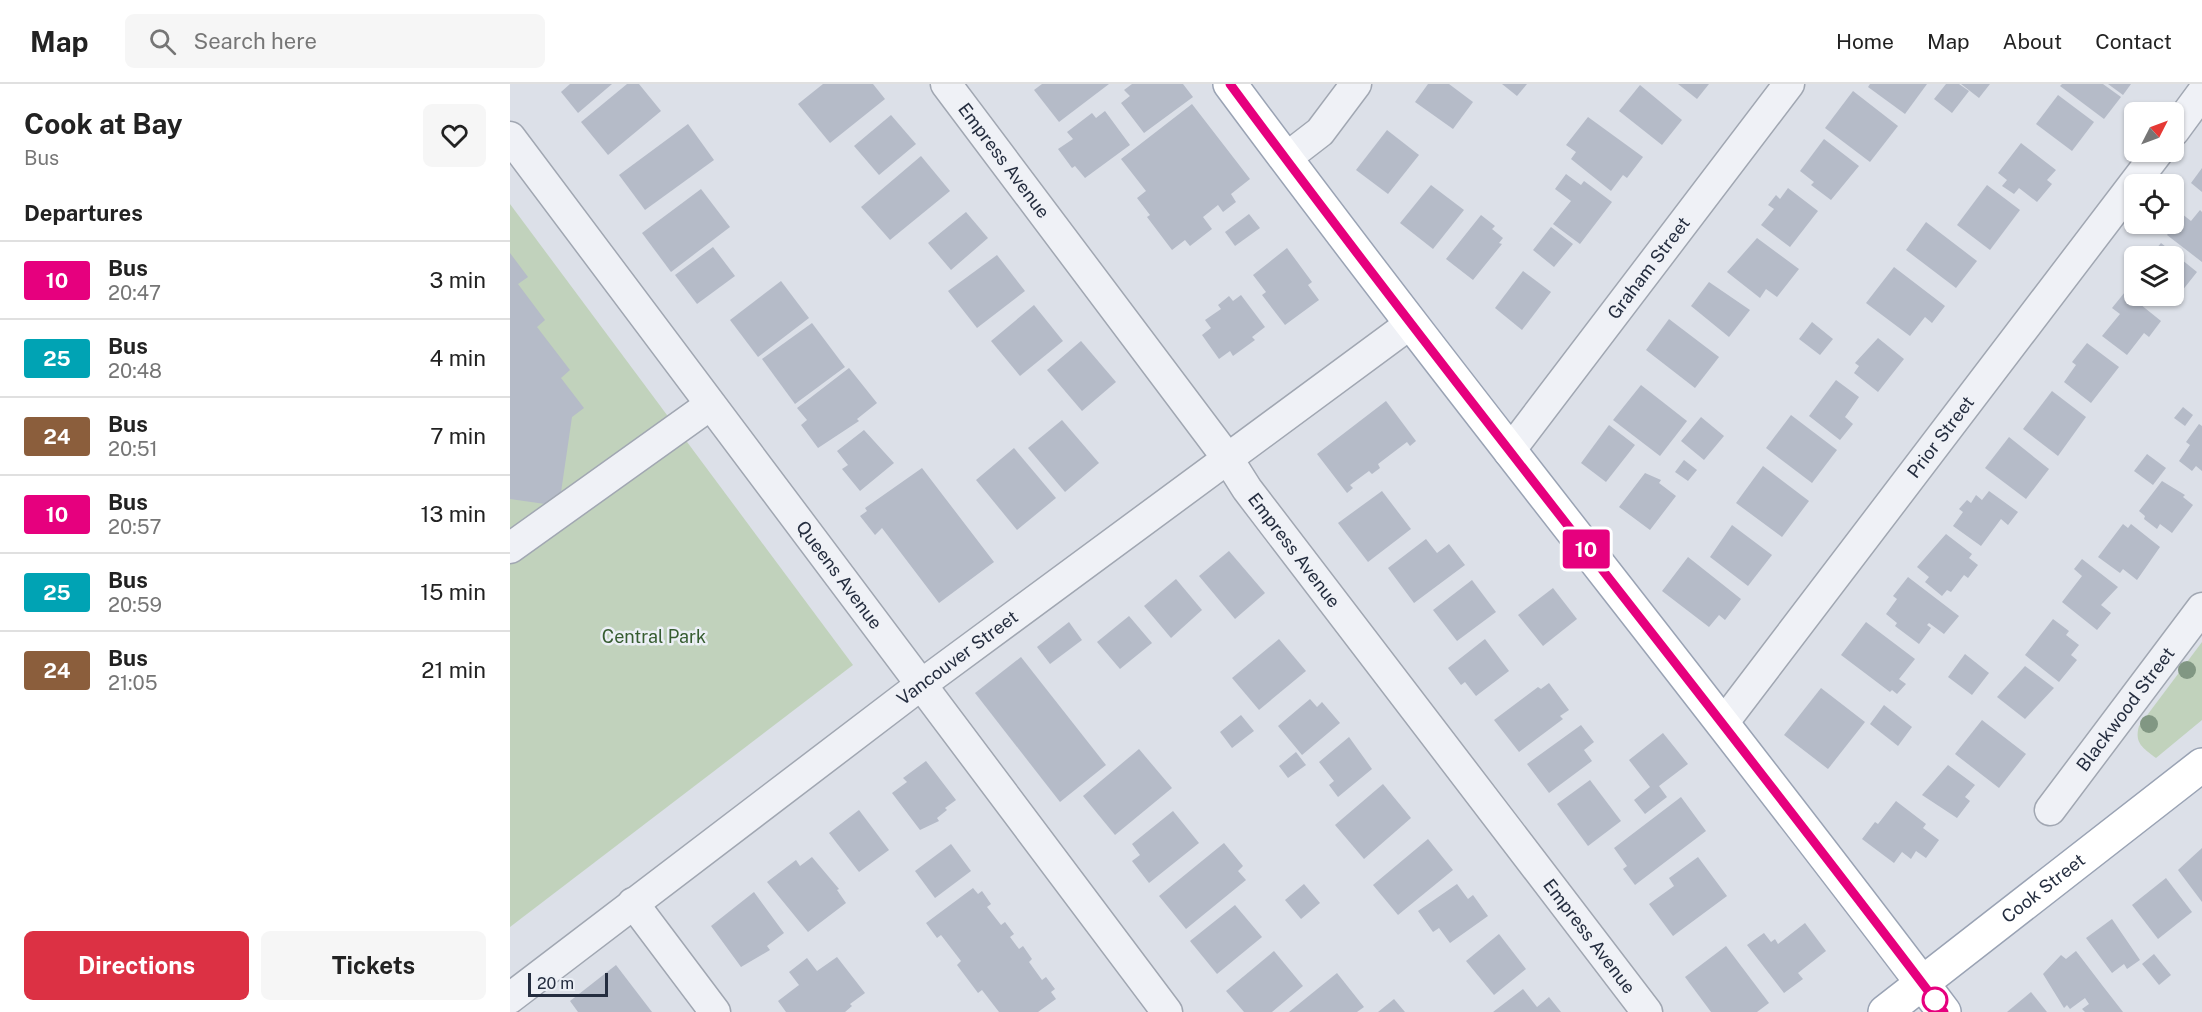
<!DOCTYPE html>
<html lang="en">
<head>
<meta charset="utf-8">
<style>
	:root { --surface:#fff; --page:#f6f6f6; --text:#222; --muted:#767676; --line:#e0e0e0; --accent:#dc3144 }
	body { margin:0; font-family:"Public Sans",sans-serif; background:var(--page); color:var(--text); height:100vh; display:flex; flex-direction:column; font-size:22px; white-space:nowrap }
	* { box-sizing:border-box; margin:0 }
	p { font-size:20px; color:var(--muted) }
	.icon { flex:none; width:33px; height:33px; fill:none; stroke:currentColor; stroke-width:2; stroke-linecap:round; stroke-linejoin:round }
	.map { position:relative; flex:1; overflow:hidden }
	.details { display:flex; flex-direction:column; background:var(--surface); width:510px }
	.details>* { flex:none }
	.badge { padding:0 12px; border-radius:4px; font-size:21px; line-height:39px }
	.needle { width:39px; rotate:48deg }
	.controls { position:absolute; left:1614px; top:18px; display:grid; gap:12px }
	.controls a { display:grid; place-items:center; width:60px; height:60px; border-radius:9px; background:var(--surface); box-shadow:0 2px 4px #0004; font-size:30px }
	.scale { position:absolute; left:18px; bottom:15px; width:80px; box-sizing:border-box; padding-left:6px; border:3px solid #242d3f; border-top:0; font-size:16px; line-height:21px; white-space:nowrap; color:#242d3f; -webkit-text-stroke:4px #ebeff5; paint-order:stroke }
	.map>.badge { position:absolute; translate:-50% -50%; box-shadow:0 0 0 3px #fff }
	h2 { padding:0 24px; font-size:22px; line-height:54px }
	.round { display:grid; place-items:center; flex:none; width:63px; height:63px; border-radius:9px; background:var(--page) }
	.head { display:flex; align-items:center; justify-content:space-between; height:102px; padding:0 24px }
	h1 { font-size:28px; font-weight:700; line-height:45px }
	.cta { display:flex; gap:12px; margin-top:auto; padding:12px 24px }
	.cta a { flex:1; height:69px; border-radius:9px; background:var(--accent); color:#fff; font-size:24px; font-weight:700; line-height:69px; text-align:center }
	.cta a+a { background:var(--page); color:var(--text) }
	ul { padding:0; list-style:none }
	li { display:flex; align-items:center; gap:18px; height:78px; padding:0 24px; border-top:2px solid var(--line) }
	li div { flex:1 }
	li b { display:block; font-size:22px }
	li em { font-style:normal }
	li .badge { min-width:66px; font-weight:700; text-align:center }
	header { display:flex; align-items:center; gap:36px; box-sizing:border-box; height:84px; padding:0 30px; background:var(--surface); border-bottom:2px solid var(--line) }
	header strong { font-size:28px }
	nav { display:flex; gap:33px; margin-inline-start:auto; font-size:21px }
	.search { width:420px; height:54px; background:var(--page); display:flex; align-items:center; gap:15px; box-sizing:border-box; padding:0 21px; border-radius:9px; color:var(--muted); font-size:22px }
	main { display:flex; flex:1; min-height:0 }
	.map>svg:first-child { display:block }
	.green { fill:#c1d2bc }
	.building { fill:#b5bbc8 }
	.lines { fill:none; stroke-linecap:round; stroke-linejoin:round }
	.minor-casing { stroke:#a1a7b2; stroke-width:33 }
	.major-casing { stroke:#9aa3b4; stroke-width:36 }
	.minor { stroke:#eff1f6; stroke-width:30 }
	.major { stroke:#fff; stroke-width:33 }
	.tree { fill:#819783 }
	.line-casing { stroke:#fff; stroke-width:14 }
	.line { stroke:#e6007e; stroke-width:9 }
	.stop-dot { fill:#fff; stroke:#e6007e; stroke-width:3 }
	.labels { text-anchor:middle; stroke-width:5; stroke-linejoin:round; paint-order:stroke }
	.street-label { font-size:18px; fill:#242d3f; stroke:#ebeff5 }
	.park-label { font-size:18px; fill:#365c30; stroke:#ebeff5 }
</style>
</head>
<body>
<header>
<strong>Map</strong>
<div class="search"><svg class="icon" aria-label="search" viewBox="0 0 24 24"><circle cx="10" cy="10" r="6"/><path d="M15 15l6 6"/></svg>Search here</div>
<nav><a>Home</a><a>Map</a><a>About</a><a>Contact</a></nav>
</header>
<main>
<section class="details">
<div class="head"><div><h1>Cook at Bay</h1><p>Bus</p></div><a class="round"><svg class="icon" aria-label="heart" viewBox="0 0 24 24"><path d="M12 20l-8-8c-3-5 5-10 8-4 3-6 11-1 8 4z"/></svg></a></div>
<h2>Departures</h2>
<ul>
<li><span class="badge" style="background:#e6007e;color:#fff">10</span><div><b>Bus</b><p>20:47</p></div><em>3 min</em></li>
<li><span class="badge" style="background:#00a3b4;color:#fff">25</span><div><b>Bus</b><p>20:48</p></div><em>4 min</em></li>
<li><span class="badge" style="background:#8b5e3c;color:#fff">24</span><div><b>Bus</b><p>20:51</p></div><em>7 min</em></li>
<li><span class="badge" style="background:#e6007e;color:#fff">10</span><div><b>Bus</b><p>20:57</p></div><em>13 min</em></li>
<li><span class="badge" style="background:#00a3b4;color:#fff">25</span><div><b>Bus</b><p>20:59</p></div><em>15 min</em></li>
<li><span class="badge" style="background:#8b5e3c;color:#fff">24</span><div><b>Bus</b><p>21:05</p></div><em>21 min</em></li>
</ul>
<div class="cta"><a>Directions</a><a>Tickets</a></div>
</section>
<div class="map">
<svg width="1692" height="928" viewBox="0 0 1692 928">
	<rect width="100%" height="100%" fill="#dce0e8"/>
	<g class="green">
		<path d="M0 120 343 581 0 843Z"/>
		<path d="M1692 558V636L1646 674C1633 664 1624 659 1629 642Z"/>
	</g>
	<g class="building">
		<path d="M60 0H102L68 29 51 8Z"/>
		<path d="M117 0H129L151 27 98 71 71 38Z"/>
		<path d="M313 0H363L375 15 320 59 288 20Z"/>
		<path d="M532 0H599L549 38 524 6Z"/>
		<path d="M622 0H673L683 13 634 49 611 19 620 12 614 6Z"/>
		<path d="M918 0H939L963 18 943 45 905 18Z"/>
		<path d="M992 0H1017L1007 12Z"/>
		<path d="M1168 0H1199L1187 15Z"/>
		<path d="M1360 0H1417L1395 30 1358 3Z"/>
		<path d="M1436 0H1449L1459 7 1442 29 1424 15Z"/>
		<path d="M1451 0H1480L1469 14Z"/>
		<path d="M1552 0H1593L1611 13 1594 35 1550 2Z"/>
		<path d="M1598 0H1621L1613 11Z"/>
		<path d="M1130 1 1172 36 1152 61 1109 27Z"/>
		<path d="M1343 7 1388 42 1360 78 1315 44Z"/>
		<path d="M1548 11 1584 38 1562 67 1526 40Z"/>
		<path d="M682 20 740 95 721 110 726 118 713 128 708 121 693 133 702 145 680 162 675 156 662 166 637 133 640 131 627 114 636 107 611 75Z"/>
		<path d="M595 27 620 61 575 94 565 82 562 84 548 65 563 55 557 48 582 29 586 34Z"/>
		<path d="M381 31 406 60 369 91 344 62Z"/>
		<path d="M1078 33 1133 73 1117 94 1113 91 1101 107 1061 75 1066 68 1056 61Z"/>
		<path d="M178 40 204 76 135 126 109 91Z"/>
		<path d="M877 46 909 71 878 110 846 86Z"/>
		<path d="M1314 55 1349 82 1321 116 1301 101 1304 98 1290 87Z"/>
		<path d="M1511 59 1546 86 1537 96 1542 100 1527 118 1509 104 1504 110 1492 102 1497 96 1488 89Z"/>
		<path d="M411 72 440 107 380 156 351 123Z"/>
		<path d="M1692 84V108L1681 99Z"/>
		<path d="M1056 90 1071 101 1074 97 1102 118 1070 160 1043 140 1061 117 1045 105Z"/>
		<path d="M921 101 954 126 923 165 890 139Z"/>
		<path d="M1477 101 1510 126 1480 166 1447 141Z"/>
		<path d="M1278 104 1308 127 1280 163 1251 141 1264 125 1258 121 1266 111 1270 115Z"/>
		<path d="M191 105 220 143 161 188 132 149Z"/>
		<path d="M1667 126 1681 137 1690 126 1692 128V178L1657 151 1665 141 1664 130Z"/>
		<path d="M456 128 478 154 441 186 418 159Z"/>
		<path d="M739 130 750 144 725 162 715 148Z"/>
		<path d="M971 131 985 142 982 145 993 154 989 159 992 160 963 196 936 175Z"/>
		<path d="M1416 138 1467 177 1446 204 1396 166Z"/>
		<path d="M1041 143 1063 160 1044 183 1023 166Z"/>
		<path d="M1247 154 1289 185 1267 213 1256 205 1250 214 1217 188Z"/>
		<path d="M1651 159 1687 188 1660 222 1646 212H1664V172H1640Z"/>
		<path d="M203 163 225 192 187 220 165 191Z"/>
		<path d="M777 164 802 198 798 201 809 216 775 241 752 211 756 208 743 191Z"/>
		<path d="M0 169 18 193 8 200 35 236 27 243 60 286 51 294 74 324 62 333 49 422 0 415Z"/>
		<path d="M487 171 515 207 467 244 438 207Z"/>
		<path d="M1384 183 1435 222 1422 239 1415 233 1400 252 1356 219Z"/>
		<path d="M1013 187 1041 208 1012 246 985 224Z"/>
		<path d="M271 197 299 234 248 273 220 236Z"/>
		<path d="M1199 198 1240 226 1219 253 1181 222Z"/>
		<path d="M1615 208 1651 237 1639 253 1634 249 1617 271 1592 252 1610 230 1602 224Z"/>
		<path d="M731 211 755 243 742 253 745 256 723 272 720 267 709 275 692 251 701 244 695 236 711 225 708 221 719 212 723 217Z"/>
		<path d="M524 221 553 257 510 292 481 257Z"/>
		<path d="M1159 235 1209 273 1185 304 1136 266Z"/>
		<path d="M1302 238 1323 255 1310 271 1289 255Z"/>
		<path d="M302 239 335 283 285 320 252 275Z"/>
		<path d="M1368 254 1394 275 1368 308 1344 289 1349 282 1345 279Z"/>
		<path d="M571 257 606 298 572 327 537 286Z"/>
		<path d="M1577 259 1609 283 1581 319 1554 298 1566 281 1562 278Z"/>
		<path d="M339 284 367 319 347 335 349 337 308 364 291 341 297 336 287 324Z"/>
		<path d="M1326 296 1349 313 1335 333 1343 340 1330 356 1299 332Z"/>
		<path d="M1131 301 1177 337 1150 372 1103 336Z"/>
		<path d="M1542 307 1576 333 1548 372 1513 345Z"/>
		<path d="M876 317 906 357 900 362 897 358 868 380 870 384 862 390 859 387 840 401 843 404 837 409 807 370Z"/>
		<path d="M1673 323 1683 331 1675 342 1664 334Z"/>
		<path d="M1281 331 1327 366 1302 399 1256 364Z"/>
		<path d="M1191 333 1214 352 1194 376 1171 357Z"/>
		<path d="M552 336 589 379 555 408 518 364Z"/>
		<path d="M1689 340 1692 342V387L1686 382 1682 387 1669 377 1680 361 1676 358Z"/>
		<path d="M1099 341 1125 361 1096 398 1071 379Z"/>
		<path d="M354 346 384 379 350 407 332 385 338 381 327 367Z"/>
		<path d="M1499 353 1539 385 1516 415 1475 384Z"/>
		<path d="M504 364 546 414 507 446 466 396Z"/>
		<path d="M1637 370 1656 384 1643 401 1624 387Z"/>
		<path d="M1174 376 1187 386 1178 397 1165 388Z"/>
		<path d="M1253 382 1299 417 1272 453 1226 419Z"/>
		<path d="M412 384 484 478 429 519 372 444 365 451 350 432 357 427 355 424Z"/>
		<path d="M1135 389 1151 396 1149 399 1166 412 1140 446 1109 423Z"/>
		<path d="M1652 397 1675 411 1673 413 1683 421 1662 449 1650 440 1647 445 1634 435 1635 432 1629 427Z"/>
		<path d="M872 407 901 445 858 478 828 439Z"/>
		<path d="M1479 407 1508 428 1498 441 1491 435 1471 462 1443 442 1453 428 1449 425 1457 416 1461 419 1466 411 1472 416Z"/>
		<path d="M1613 440 1618 444 1621 440 1650 463 1627 496 1613 485 1610 489 1588 473Z"/>
		<path d="M1222 441 1262 471 1238 502 1200 473Z"/>
		<path d="M1436 450 1462 470 1459 474 1468 481 1458 494 1454 491 1441 508 1437 506 1432 512 1415 498 1419 493 1407 483Z"/>
		<path d="M916 455 927 469 939 460 955 481 904 519 878 484Z"/>
		<path d="M719 467 755 509 725 535 689 492Z"/>
		<path d="M1178 473 1231 515 1215 536 1209 531 1199 543 1152 507Z"/>
		<path d="M1572 475 1608 503 1591 521 1601 529 1587 546 1552 518 1572 492 1564 485Z"/>
		<path d="M1398 493 1449 532 1434 550 1419 539 1417 541 1421 544 1409 560 1385 542 1387 539 1376 530 1387 515 1383 512Z"/>
		<path d="M666 495 692 526 661 554 634 522Z"/>
		<path d="M962 496 986 528 947 557 923 526Z"/>
		<path d="M1043 504 1067 535 1033 562 1008 531Z"/>
		<path d="M619 532 642 559 610 585 587 558Z"/>
		<path d="M1543 535 1559 547 1556 551 1569 561 1561 571 1567 576 1549 598 1515 571Z"/>
		<path d="M559 538 572 556 540 580 527 563Z"/>
		<path d="M1356 538 1405 575 1389 595 1396 600 1387 610 1382 606 1380 608 1331 571Z"/>
		<path d="M769 555 796 587 749 626 722 594Z"/>
		<path d="M975 555 999 587 966 612 955 598 951 601 938 584Z"/>
		<path d="M1455 570 1479 589 1462 611 1438 593Z"/>
		<path d="M511 573 596 681 550 718 465 609Z"/>
		<path d="M1515 582 1544 604 1515 635 1487 613Z"/>
		<path d="M1039 599 1059 626 1050 632 1053 635 1009 668 984 636 1028 603 1031 605Z"/>
		<path d="M1311 604 1355 638 1318 685 1274 651Z"/>
		<path d="M800 615 807 623 812 618 830 639 792 671 768 642Z"/>
		<path d="M1374 621 1402 643 1388 662 1360 640Z"/>
		<path d="M731 631 744 647 722 664 710 648Z"/>
		<path d="M1472 636 1516 670 1489 704 1445 670Z"/>
		<path d="M1071 641 1084 658 1074 666 1082 677 1039 709 1017 680Z"/>
		<path d="M1153 649 1178 680 1149 702 1157 713 1135 730 1124 716 1140 703 1119 676Z"/>
		<path d="M839 653 862 685 828 713 819 701 824 697 809 678Z"/>
		<path d="M629 665 662 704 605 751 573 712Z"/>
		<path d="M786 668 796 681 778 694 769 682Z"/>
		<path d="M416 677 446 716 435 724 437 726 427 734 429 737 410 746 382 709 397 698 393 694Z"/>
		<path d="M1438 681 1465 701 1455 713 1460 717 1447 734 1412 711Z"/>
		<path d="M1080 696 1111 737 1078 762 1047 720Z"/>
		<path d="M873 700 901 734 854 775 825 741Z"/>
		<path d="M1171 713 1196 747 1125 801 1113 785 1117 782 1104 764Z"/>
		<path d="M1386 717 1416 740 1413 744 1429 756 1416 774 1406 767 1401 775 1392 768 1384 779 1352 755 1365 738 1368 740Z"/>
		<path d="M349 726 379 766 349 788 319 749Z"/>
		<path d="M663 727 689 759 639 799 622 777 630 771 622 760Z"/>
		<path d="M918 755 943 786 888 831 863 801Z"/>
		<path d="M714 759 733 782 728 787 736 796 676 845 649 812Z"/>
		<path d="M441 760 461 787 425 814 405 787Z"/>
		<path d="M1692 764V818L1668 786Z"/>
		<path d="M302 773 329 805 327 806 336 819 298 848 257 798 286 776 290 782Z"/>
		<path d="M1188 773 1217 812 1163 852 1139 820 1164 802 1159 794Z"/>
		<path d="M1656 794 1682 828 1648 855 1622 821Z"/>
		<path d="M794 800 810 819 791 835 775 816Z"/>
		<path d="M947 800 958 815 963 811 978 832 940 859 929 844 923 848 908 827Z"/>
		<path d="M463 804 468 810 472 807 481 820 477 823 491 841 495 838 504 850 500 853 509 865 513 862 522 875 519 878 532 896 536 893 545 905 541 908 546 915 528 928H489L472 906 468 909 447 881 451 877 431 851 427 854 416 839Z"/>
		<path d="M244 808 274 849 257 862 260 866 231 883 201 842Z"/>
		<path d="M725 821 752 853 707 890 680 857Z"/>
		<path d="M1602 835 1630 876 1617 885 1614 880 1602 889 1576 854Z"/>
		<path d="M1295 839 1316 867 1288 889 1293 895 1274 909 1237 861 1254 849 1261 858 1265 855 1268 860Z"/>
		<path d="M989 850 1016 885 984 911 956 877Z"/>
		<path d="M1216 862 1259 919 1247 928H1201L1175 893Z"/>
		<path d="M764 867 793 902 762 928H734L716 907Z"/>
		<path d="M1566 867 1592 901 1613 928H1575L1572 925 1579 920 1575 914 1560 925 1557 921 1554 924 1533 890 1551 871 1556 875Z"/>
		<path d="M1644 870 1661 891 1649 901 1632 880Z"/>
		<path d="M327 873 355 909 340 920 342 922 335 928H276L268 917 289 901 279 888 297 874 307 887Z"/>
		<path d="M106 881 142 928H68L60 917Z"/>
		<path d="M827 889 854 923 847 928H779Z"/>
		<path d="M1013 905 1027 923 1039 913 1051 928H983Z"/>
		<path d="M1521 908 1537 928H1497Z"/>
		<path d="M884 915 895 928H868Z"/>
	</g>
	<g class="lines">
		<g class="minor-casing">
			<g id="minor">
				<path id="s1" d="M436 0 718 375 737 405 1137 928"/>
				<path d="M1664 47 1692 9"/>
				<path id="s2" d="M0 53 657 928"/>
				<path d="M775 75 810 48 846 0"/>
				<path id="s3" d="M999 368 1279 0"/>
				<path d="M0 464 200 321"/>
				<path id="s4" d="M1214 638 1648 68"/>
				<path id="s5" d="M1540 726 1692 524"/>
				<path d="M123 819 205 928"/>
				<path id="s6" d="M0 914 412 600 900 240"/>
			</g>
		</g>
		<g class="major-casing">
			<g id="major">
				<path d="M720 0C953 314 1199 616 1434 928"/>
				<path id="s7" d="M1375 928 1692 681"/>
			</g>
		</g>
		<use href="#minor" class="minor"/>
		<use href="#major" class="major"/>
	</g>
	<g class="tree">
		<circle cx="1677" cy="586" r="9"/>
		<circle cx="1639" cy="640" r="9"/>
	</g>
	<g class="lines">
		<g class="line-casing">
			<path id="line" d="M720 0C952 314 1199 616 1434 928"/>
		</g>
		<use href="#line" class="line"/>
	</g>
	<circle class="stop-dot" cx="1425" cy="916" r="12"/>
	<g class="labels">
		<g class="street-label">
			<text dy="6" stroke="none"><textPath href="#s1" startOffset="96">Empress Avenue</textPath></text>
			<text dy="6" stroke="none"><textPath href="#s3" startOffset="231">Graham Street</textPath></text>
			<text dy="6" stroke="none"><textPath href="#s4" startOffset="358">Prior Street</textPath></text>
			<text dy="6" stroke="none"><textPath href="#s1" startOffset="582">Empress Avenue</textPath></text>
			<text dy="6" stroke="none"><textPath href="#s2" startOffset="548">Queens Avenue</textPath></text>
			<text dy="6" stroke="none"><textPath href="#s6" startOffset="562">Vancouver Street</textPath></text>
			<text dy="6" stroke="none"><textPath href="#s5" startOffset="126">Blackwood Street</textPath></text>
			<text dy="6" stroke="none"><textPath href="#s7" startOffset="201">Cook Street</textPath></text>
			<text dy="6" stroke="none"><textPath href="#s1" startOffset="1068">Empress Avenue</textPath></text>
		</g>
		<g class="park-label">
			<text x="144" y="559">Central Park</text>
		</g>
	</g>
</svg>
<div class="controls">
<a><svg class="needle" viewBox="-14 -14 28 28"><path d="M0-13l5 13h-10z" fill="#e53935"/><path d="M0 13l5-13h-10z" fill="#767676"/></svg></a>
<a><svg class="icon" aria-label="locate" viewBox="0 0 24 24"><circle cx="12" cy="12" r="6"/><path d="M12 2v4M12 18v4M2 12h4M18 12h4"/></svg></a>
<a><svg class="icon" aria-label="layers" viewBox="0 0 24 24"><path d="M12 4l9 5-9 5-9-5zM3 14l9 5 9-5"/></svg></a>
</div>
<div class="scale">20 m</div>
<b class="badge" style="left:1076px;top:465px;background:#e6007e;color:#fff">10</b>
</div>
</main>
</body>
</html>
